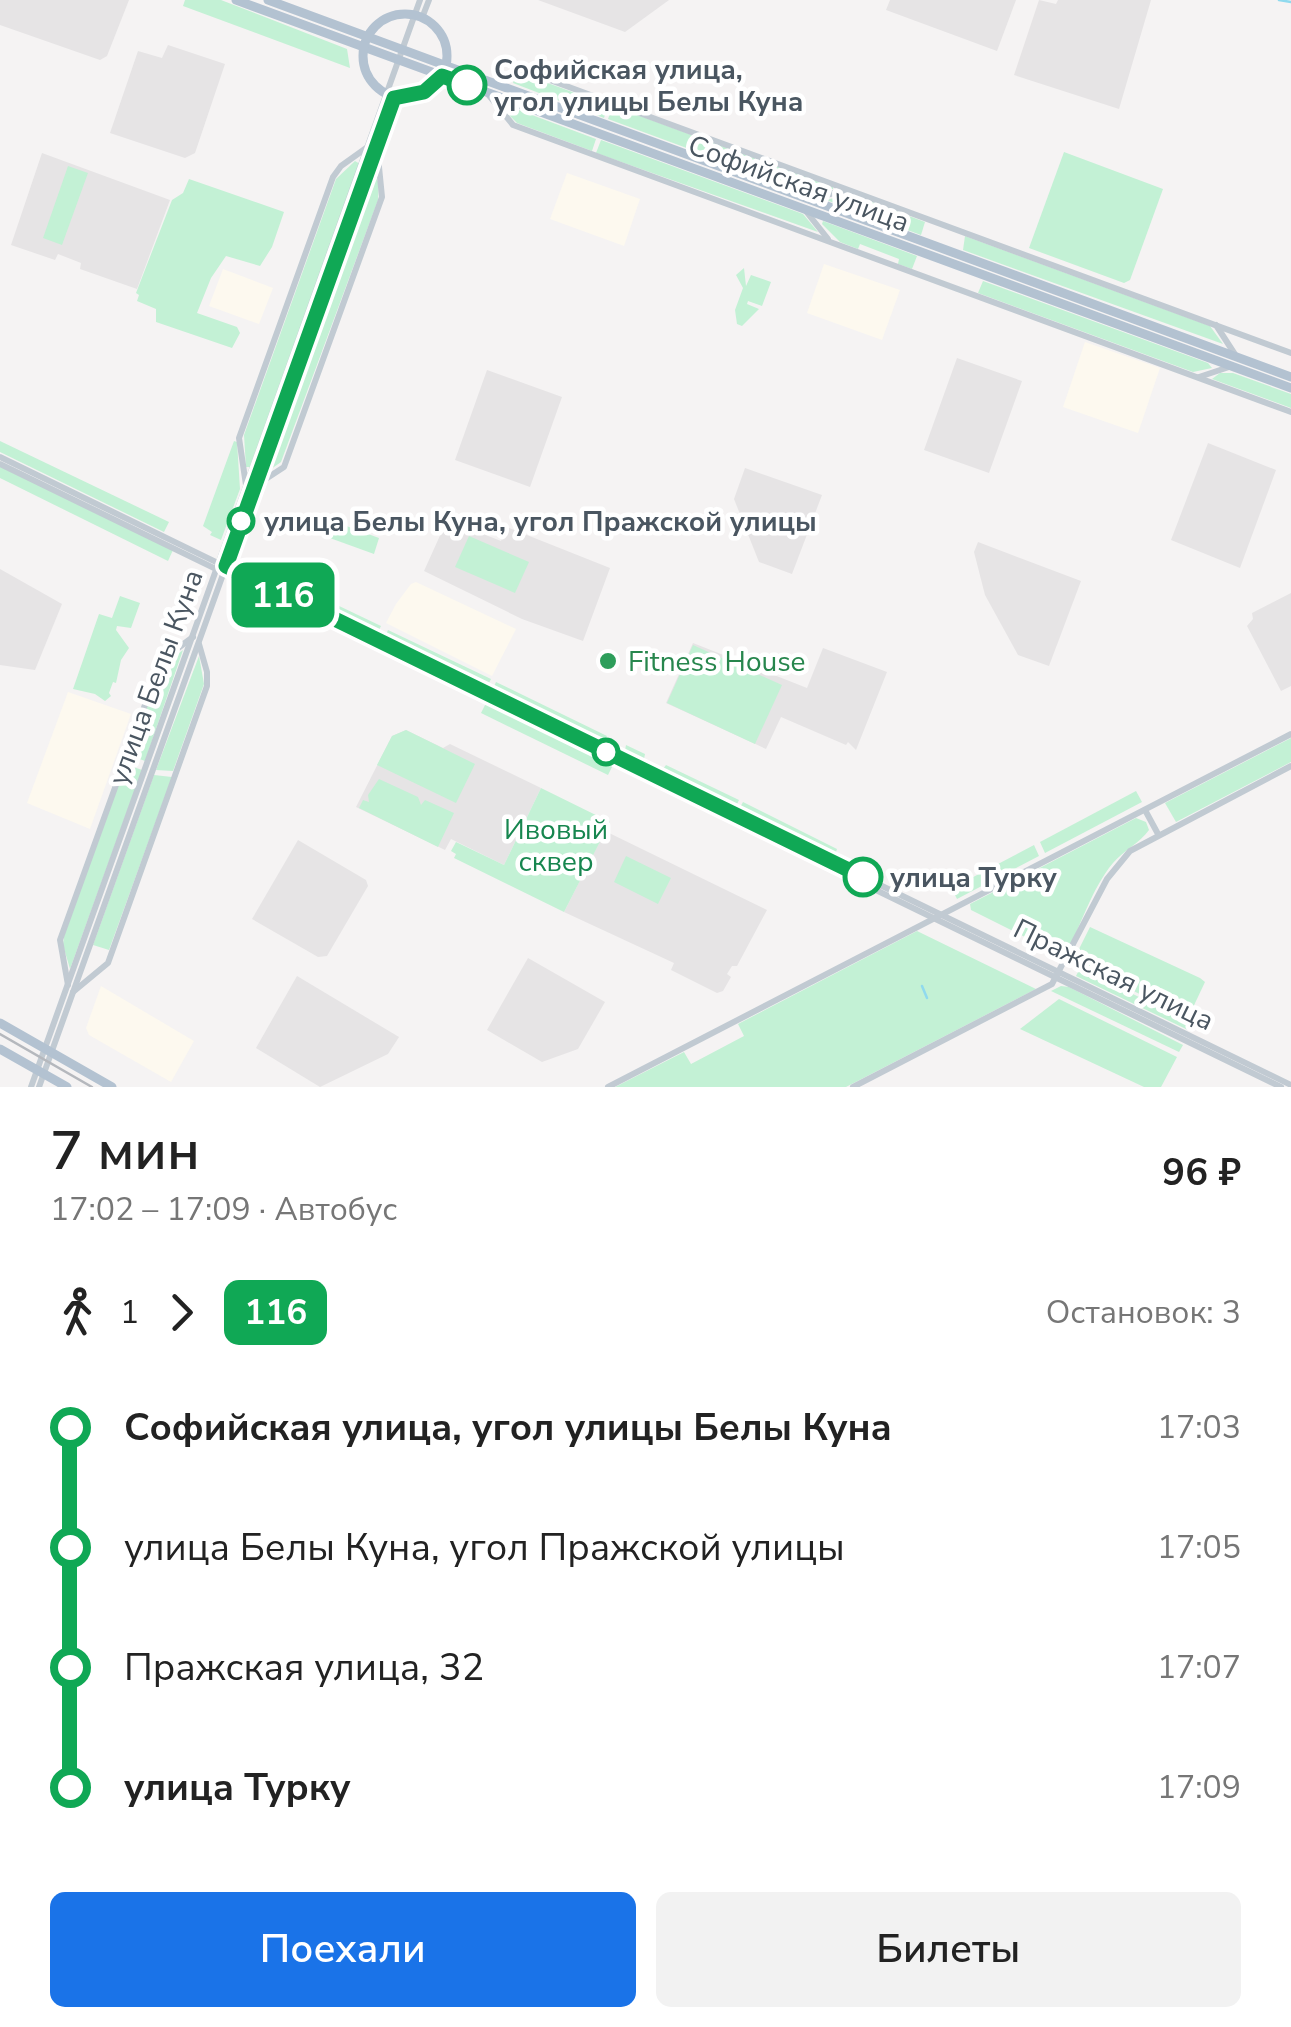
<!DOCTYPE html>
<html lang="ru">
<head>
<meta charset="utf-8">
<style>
	:root { --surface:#fff; --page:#f2f2f2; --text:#222; --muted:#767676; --accent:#1a73e8 }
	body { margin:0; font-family:"Nunito Sans",sans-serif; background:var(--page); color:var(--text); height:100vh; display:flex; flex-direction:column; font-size:38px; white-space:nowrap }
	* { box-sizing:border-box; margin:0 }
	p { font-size:32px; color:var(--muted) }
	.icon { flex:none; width:55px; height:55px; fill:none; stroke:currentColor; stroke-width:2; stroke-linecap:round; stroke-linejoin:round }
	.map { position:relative; height:1087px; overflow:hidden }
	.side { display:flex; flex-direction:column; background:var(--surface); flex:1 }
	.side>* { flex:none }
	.badge { padding:0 20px; border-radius:15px; font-size:35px; line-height:65px }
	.map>.badge { position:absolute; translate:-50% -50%; box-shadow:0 0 0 5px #fff }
	.legs { display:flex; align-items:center; gap:15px; height:110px; padding:0 50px; font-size:32px }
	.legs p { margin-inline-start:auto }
	.headline { display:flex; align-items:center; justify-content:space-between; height:170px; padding:0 50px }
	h1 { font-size:55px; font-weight:600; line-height:75px }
	.button { display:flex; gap:20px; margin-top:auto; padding:20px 50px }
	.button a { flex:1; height:115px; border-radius:15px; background:var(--accent); color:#fff; font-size:40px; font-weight:600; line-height:115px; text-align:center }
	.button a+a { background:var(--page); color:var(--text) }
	ul { padding:0 50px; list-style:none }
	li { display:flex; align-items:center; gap:35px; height:120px; font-size:38px }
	li i { display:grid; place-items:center; width:15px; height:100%; margin:0 12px; background:currentColor }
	li i::after { content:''; width:25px; height:25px; margin:-12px; border:8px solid; border-radius:50%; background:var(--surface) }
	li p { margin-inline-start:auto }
	li:first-child i { background:linear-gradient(#0000 50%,currentColor 0) }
	li:last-child i { background:linear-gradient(currentColor 50%,#0000 0) }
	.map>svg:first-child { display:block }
	.commercial { fill:#fdf9ef }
	.education { fill:#e6e4e5 }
	.green { fill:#c3f1d5 }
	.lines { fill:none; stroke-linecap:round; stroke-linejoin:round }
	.stream { stroke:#90daee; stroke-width:2.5 }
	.minor { stroke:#c1cad2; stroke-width:6 }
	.major { stroke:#b3c2d1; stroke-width:9 }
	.tram { stroke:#b5b8bd; stroke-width:2.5 }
	.line-1-casing { stroke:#fff; stroke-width:22 }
	.line-1 { stroke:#10a855; stroke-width:15 }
	.stop-1-dot { fill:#fff; stroke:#10a855; stroke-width:5 }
	.leisure-dot { fill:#2e9e5b; stroke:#fff; stroke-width:4 }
	.labels { text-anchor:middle; stroke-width:9; stroke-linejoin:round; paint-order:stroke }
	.stop-label { font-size:28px; font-weight:bold; fill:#4a5661; stroke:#fff; text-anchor:start }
	.street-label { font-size:28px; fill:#4a5661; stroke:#fff }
	.leisure-label { font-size:28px; fill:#27864d; stroke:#fff; text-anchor:start }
	.park-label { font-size:28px; fill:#17864f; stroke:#fff }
</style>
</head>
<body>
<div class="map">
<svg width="1291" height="1087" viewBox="0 0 1291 1087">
	<rect width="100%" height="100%" fill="#f5f3f3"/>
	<g class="commercial">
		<path d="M567 173 640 199 624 246 550 219Z"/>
		<path d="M824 264 900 290 882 340 807 313Z"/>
		<path d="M223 269 273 288 259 324 209 306Z"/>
		<path d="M1085 342 1160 368 1138 433 1063 407Z"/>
		<path d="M416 582 516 629 492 676 386 623 396 604 411 584Z"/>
		<path d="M68 692 131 714 90 829 27 803Z"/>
		<path d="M101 986 194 1041 171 1082 89 1035 86 1028Z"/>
	</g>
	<g class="education">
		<path d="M0 0H129L107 56 100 60 0 25Z"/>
		<path d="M538 0H669L625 32Z"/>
		<path d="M890 0H1016L997 51 886 10Z"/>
		<path d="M1039 0 1056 4 1058 0H1151L1119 109 1014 75Z"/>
		<path d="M168 45 225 64 195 153 185 158 110 133 138 51 162 58Z"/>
		<path d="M42 153 170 200 137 289 80 269 81 263 58 254 55 260 11 245Z"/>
		<path d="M957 358 1022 381 989 473 924 450Z"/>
		<path d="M487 370 562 397 530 487 455 460Z"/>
		<path d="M1208 443 1276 470 1240 568 1171 540Z"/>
		<path d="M745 468 822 495 792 574 759 562 734 499Z"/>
		<path d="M447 520 501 541 507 527 610 568 583 641 522 619 424 571Z"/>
		<path d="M978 542 1081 581 1049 666 1018 655 985 595 974 552Z"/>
		<path d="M0 569 62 604 35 670 0 665Z"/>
		<path d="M1291 593V686L1281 691 1247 626 1253 619 1252 613Z"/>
		<path d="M693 643 807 688 823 648 887 672 856 750 848 742 846 745 781 717 766 749 666 703Z"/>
		<path d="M406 730 443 748 450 744 541 788 504 865 451 839 445 850 356 807 392 736Z"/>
		<path d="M605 831 767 910 737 966H732L727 974 731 977 723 991 717 993 671 970 674 963 564 912Z"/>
		<path d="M298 840 366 880 368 886 327 956 318 957 252 919Z"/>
		<path d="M528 958 605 1002 578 1049 542 1062 487 1030Z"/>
		<path d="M297 976 399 1037 388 1054 320 1087 256 1048Z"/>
	</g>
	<g class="green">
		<path d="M185 0H221L347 49 350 68 183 6Z"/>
		<path d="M534 78 608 105 604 118 513 83 514 80Z"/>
		<path d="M508 106 596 139 592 151 517 123 505 111Z"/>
		<path d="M613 106 833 187V189L809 193 608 119Z"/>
		<path d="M601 140 803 214 818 232 596 153Z"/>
		<path d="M1064 152 1163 189 1130 280 1124 283 1029 248Z"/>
		<path d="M355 161 360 164 250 467H246L244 435 336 179Z"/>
		<path d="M68 166 88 173 62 245 43 238Z"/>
		<path d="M371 170 379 183 378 200 281 462 264 474Z"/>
		<path d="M189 179 284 212 272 247 260 266 226 256 211 278 197 313 237 327 240 333 232 348 156 322V309L137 301 139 295 136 293 172 200 183 193Z"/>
		<path d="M851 194 925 222 921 235 826 200Z"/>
		<path d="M823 221 917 256 912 269 898 264 899 259 860 244 858 249 840 242 822 224Z"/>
		<path d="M965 236 1210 326 1223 344 963 250Z"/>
		<path d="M744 268 746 286 751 275 771 282 762 306 748 301 747 304 759 309 742 326 737 324 735 310 743 288 736 275Z"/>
		<path d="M983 281 1208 363 1212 368 1193 372 978 293Z"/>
		<path d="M1220 373H1233L1291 394V408L1212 379Z"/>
		<path d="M0 441 169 522 164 532 0 452Z"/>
		<path d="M234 441 237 442 240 489 221 540 210 535 212 532 203 526Z"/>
		<path d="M0 466 173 550 168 561 0 478Z"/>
		<path d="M322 517 379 538 374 554 316 533Z"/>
		<path d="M469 536 529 562 515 593 455 567Z"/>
		<path d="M291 583 381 626 377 634 287 592Z"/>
		<path d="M120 596 140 603 131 628 117 626 116 630 129 648 121 660 116 683 113 682 109 693 111 696 105 701 95 694 73 689 99 614 112 618Z"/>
		<path d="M388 630 491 679 486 689 384 639Z"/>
		<path d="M693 645 782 685 755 744 667 703Z"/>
		<path d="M183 650 145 761 129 755 162 666Z"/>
		<path d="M199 656 204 684 173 771 156 770Z"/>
		<path d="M496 682 607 736 602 746 492 691Z"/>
		<path d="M486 703 613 765 608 775 481 713Z"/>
		<path d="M406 730 475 764 456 803 377 765 392 736Z"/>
		<path d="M1291 738V762L1176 822 1165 803Z"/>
		<path d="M626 745 645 754 644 759 663 769 666 765 739 800 734 810 624 756Z"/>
		<path d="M125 764 142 770 70 969 63 945 64 936Z"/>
		<path d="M154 775 172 777 109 950 93 945Z"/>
		<path d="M379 779 418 797 421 805 425 800 454 813 438 847 359 808 363 800 369 802 368 795Z"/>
		<path d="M541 788 610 822 564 912 454 858 456 854 451 851 456 842 504 865Z"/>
		<path d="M1136 791 1142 802 1045 853 1040 842Z"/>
		<path d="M743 802 837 849 834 858 738 811Z"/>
		<path d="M1136 818 1146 822 1149 830C1140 843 1124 850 1113 863 1092 888 1080 927 1065 957L971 910 970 904Z"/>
		<path d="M1034 845 1039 856 957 899 954 893 960 890 958 885Z"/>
		<path d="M626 856 671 878 658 904 614 882Z"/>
		<path d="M1090 927 1200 978 1205 982 1188 1018 1073 961Z"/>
		<path d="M917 931 1036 989 846 1087H615L684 1052 691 1064 744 1036 738 1024Z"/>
		<path d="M1079 970H1084L1194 1024 1188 1030 1076 976Z"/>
		<path d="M1061 986 1069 987 1183 1045 1179 1052 1051 991Z"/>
		<path d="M1059 999 1177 1057 1161 1087H1144L1020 1029Z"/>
	</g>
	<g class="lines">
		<g class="stream">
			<path d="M1279 0 1291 2"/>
			<path d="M922 986 927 998"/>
		</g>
		<g class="minor">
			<path d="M422 18 429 0"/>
			<path d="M493 82 522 75 539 76 1291 353"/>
			<path d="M487 93 513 125 1291 412"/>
			<path d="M810 199 846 190"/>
			<path d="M805 210 828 239"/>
			<path d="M1216 325 1236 356"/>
			<path d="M1199 377 1229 367"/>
			<path d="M0 457 1291 1085"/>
			<path d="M0 464 1281 1087"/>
			<path d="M246 485 239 438 333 177 341 166 369 146"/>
			<path d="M255 486 284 467 382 197 377 147"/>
			<path d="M1145 810 1158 834"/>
			<path d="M68 985 60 940 159 666 166 657 193 637"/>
			<path d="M73 992 108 963 207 686V672L199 644"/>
			<path d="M31 1087 420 0"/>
			<path d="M39 1087 394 98"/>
			<path d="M608 1087 1291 734"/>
			<path d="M853 1087 1052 984 1107 879 1130 851 1291 766"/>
		</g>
		<g class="major">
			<path d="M236 0 1291 388"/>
			<path d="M268 0 1291 377"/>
			<circle cx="405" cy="56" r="42"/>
			<path d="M0 1023 112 1087"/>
			<path d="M0 1049 67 1087"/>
		</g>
		<path class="tram" d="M0 1034 92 1087"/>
	</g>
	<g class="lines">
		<g class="line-1-casing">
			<path id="line-1" d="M467 85 442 76 424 92 394 98 226 566 863 877"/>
		</g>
		<use href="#line-1" class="line-1"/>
	</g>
	<g class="stop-1-dot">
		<circle cx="467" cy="85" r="18"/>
		<circle cx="241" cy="521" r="12"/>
		<circle cx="606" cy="752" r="12"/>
		<circle cx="863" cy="877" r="18"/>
	</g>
	<circle class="leisure-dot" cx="608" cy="661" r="10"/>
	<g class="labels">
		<g class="stop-label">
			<text x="494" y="79">Софийская улица,<tspan x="494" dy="32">угол улицы Белы Куна</tspan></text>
			<text x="264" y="531">улица Белы Куна, угол Пражской улицы</text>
			<text x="890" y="887">улица Турку</text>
		</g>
		<g class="street-label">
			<text transform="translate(799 183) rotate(20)" y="10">Софийская улица</text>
			<text transform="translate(155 677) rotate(-70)" y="10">улица Белы Куна</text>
			<text transform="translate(1114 974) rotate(26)" y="10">Пражская улица</text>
		</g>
		<g class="leisure-label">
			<text x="628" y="671">Fitness House</text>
		</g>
		<g class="park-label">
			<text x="556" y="839">Ивовый<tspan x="556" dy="32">сквер</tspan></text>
		</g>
	</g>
</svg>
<b class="badge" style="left:283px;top:595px;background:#10a855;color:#fff">116</b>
</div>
<section class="side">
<div class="headline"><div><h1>7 мин</h1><p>17:02 – 17:09 · Автобус</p></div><b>96 ₽</b></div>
<div class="legs"><svg class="icon" aria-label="walk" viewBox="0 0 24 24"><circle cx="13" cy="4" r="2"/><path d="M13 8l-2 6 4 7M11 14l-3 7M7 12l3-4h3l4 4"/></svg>1<svg class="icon" aria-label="forward" viewBox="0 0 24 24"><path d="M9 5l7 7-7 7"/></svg><b class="badge" style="background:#10a855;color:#fff">116</b><p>Остановок: 3</p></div>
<ul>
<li><i style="color:#10a855"></i><b>Софийская улица, угол улицы Белы Куна</b><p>17:03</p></li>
<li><i style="color:#10a855"></i><span>улица Белы Куна, угол Пражской улицы</span><p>17:05</p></li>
<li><i style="color:#10a855"></i><span>Пражская улица, 32</span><p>17:07</p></li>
<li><i style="color:#10a855"></i><b>улица Турку</b><p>17:09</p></li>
</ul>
<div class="button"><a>Поехали</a><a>Билеты</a></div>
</section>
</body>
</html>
